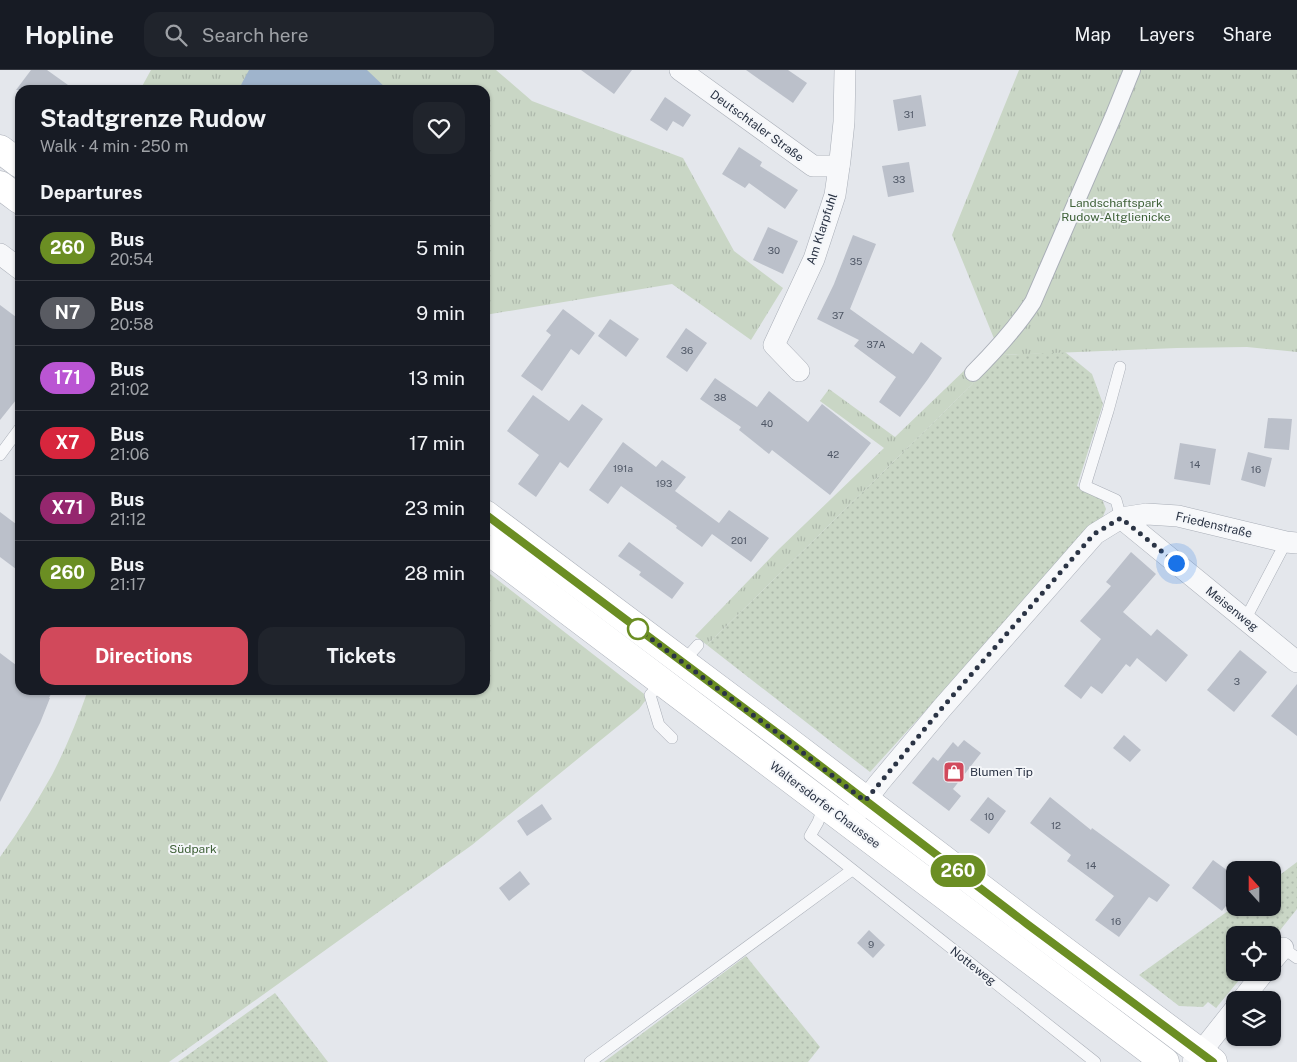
<!DOCTYPE html>
<html lang="en">
<head>
<meta charset="utf-8">
<style>
	:root { --surface:#171b24; --page:#20242c; --text:#f1f3f6; --muted:#9ea1a6; --line:#363941; --accent:#d1495b }
	body { margin:0; font-family:"Public Sans",sans-serif; background:var(--page); color:var(--text); height:100vh; display:flex; flex-direction:column; font-size:19px; white-space:nowrap }
	* { box-sizing:border-box; margin:0 }
	p { font-size:16px; color:var(--muted) }
	.icon { flex:none; width:28px; height:28px; fill:none; stroke:currentColor; stroke-width:2; stroke-linecap:round; stroke-linejoin:round }
	.map { position:relative; flex:1; overflow:hidden }
	.drawer { position:absolute; left:15px; top:15px; width:475px; height:610px; display:flex; flex-direction:column; background:var(--surface); border-radius:15px; box-shadow:0 1px 4px #0004 }
	.drawer>* { flex:none }
	.badge { padding:0 10px; border-radius:16px; font-size:18px; line-height:32px }
	.needle { width:32px; rotate:339deg }
	.fabs { position:absolute; left:1226px; top:791px; display:grid; gap:10px }
	.fabs a { display:grid; place-items:center; width:55px; height:55px; border-radius:10px; background:var(--surface); box-shadow:0 1px 4px #0004; font-size:25px }
	.you { position:absolute; width:25px; height:25px; margin:-12px; border:4px solid #fff; border-radius:50%; background:#1a73e8; box-shadow:0 0 0 8px #1a73e833 }
	.map>.badge { position:absolute; translate:-50% -50%; box-shadow:0 0 0 2px #fff }
	h2 { padding:0 25px; font-size:19px; line-height:45px }
	.round { display:grid; place-items:center; flex:none; width:52px; height:52px; border-radius:15px; background:var(--page) }
	.summary { display:flex; align-items:center; justify-content:space-between; height:85px; padding:0 25px }
	h1 { font-size:24px; font-weight:700; line-height:38px }
	.cta { display:flex; gap:10px; margin-top:auto; padding:10px 25px }
	.cta a { flex:1; height:58px; border-radius:15px; background:var(--accent); color:#fff; font-size:20px; font-weight:700; line-height:58px; text-align:center }
	.cta a+a { background:var(--page); color:var(--text) }
	ul { padding:0; list-style:none }
	li { display:flex; align-items:center; gap:15px; height:65px; padding:0 25px; border-top:1px solid var(--line) }
	li div { flex:1 }
	li b { display:block; font-size:19px }
	li em { font-style:normal }
	li .badge { min-width:55px; font-weight:700; text-align:center }
	header { display:flex; align-items:center; gap:30px; box-sizing:border-box; height:70px; padding:0 25px; background:var(--surface); border-bottom:1px solid var(--line) }
	header strong { font-size:24px }
	nav { display:flex; gap:28px; margin-inline-start:auto; font-size:18px }
	.search { width:350px; height:45px; background:var(--page); display:flex; align-items:center; gap:12px; box-sizing:border-box; padding:0 18px; border-radius:15px; color:var(--muted); font-size:19px }
	.map>svg:first-child { display:block }
	.grass { fill:url(#grass-dots) }
	.park { fill:url(#park-tufts) }
	.water { fill:#9fb4cc }
	.building { fill:#bbc0ca }
	.lines { fill:none; stroke-linecap:round; stroke-linejoin:round }
	.service-casing { stroke:#a9aeb7; stroke-width:12 }
	.pedestrian-casing { stroke:#a9aeb7; stroke-width:18 }
	.minor-casing { stroke:#a9aeb7; stroke-width:22 }
	.secondary-casing { stroke:#a9aeb7; stroke-width:29 }
	.service { stroke:#f7f8fa; stroke-width:11 }
	.pedestrian { stroke:#f7f8fa; stroke-width:16 }
	.minor { stroke:#f7f8fa; stroke-width:21 }
	.secondary { stroke:#fff; stroke-width:28 }
	.line-casing { stroke:#fff; stroke-width:11 }
	.line { stroke:#6b8e23; stroke-width:8 }
	.walk { stroke:#2b3445; stroke-width:5; stroke-dasharray:0 9 }
	.stop-dot { fill:#fff; stroke:#6b8e23; stroke-width:2.5 }
	.labels { text-anchor:middle; stroke-width:4; stroke-linejoin:round; paint-order:stroke }
	.number-label { font-size:10px; fill:#4f5766 }
	.street-label { font-size:12px; fill:#2b3445; stroke:#f4f6f9 }
	.park-label { font-size:12px; fill:#3f6138; stroke:#f4f6f9 }
	.poi-label { font-size:12px; fill:#2b3445; stroke:#f4f6f9; text-anchor:start }
</style>
</head>
<body>
<header>
<strong>Hopline</strong>
<div class="search"><svg class="icon" aria-label="search" viewBox="0 0 24 24"><circle cx="10" cy="10" r="6"/><path d="M15 15l6 6"/></svg>Search here</div>
<nav><a>Map</a><a>Layers</a><a>Share</a></nav>
</header>
<div class="map">
<svg width="1297" height="992" viewBox="0 0 1297 992">
	<defs>
		<pattern id="grass-dots" width="8" height="8" patternUnits="userSpaceOnUse" patternTransform="scale(1.25)"><rect width="8" height="8" fill="#c9d6c5"/><path d="M2 2h.1M6 6h.1" fill="none" stroke="#adb8ab" stroke-width="1.8" stroke-linecap="round"/></pattern>
		<pattern id="park-tufts" width="24" height="20" patternUnits="userSpaceOnUse" patternTransform="scale(1.25)"><rect width="24" height="20" fill="#c9d6c5"/><path d="M3 7l-1-3M5 7V3M7 7l1-3M15 17l-1-3M17 17v-4M19 17l1-3" fill="none" stroke="#adb8ab"/></pattern>
	</defs>
	<rect width="100%" height="100%" fill="#e4e7ec"/>
	<g class="grass">
		<path d="M1065 282 1092 304 1103 334 1077 416 1102 429 1106 439 1102 449 1073 478 870 702 707 575 1002 285Z"/>
		<path d="M1297 792V839L1273 869 1272 865H1235V902L1245 903 1216 938 1208 932 1203 937 1179 936 1139 905 1235 836V838H1272L1273 810Z"/>
		<path d="M746 886 820 977 808 992H604Z"/>
		<path d="M275 923 328 992H178Z"/>
	</g>
	<g class="park">
		<path d="M151 0H496L532 31 683 88 734 181 783 218 751 270 672 214 485 245V20H140Z"/>
		<path d="M1019 0H1297V282L1247 277 1177 278 1002 285 707 575 695 566 779 479 884 378 820 331 829 319 895 367 995 271 952 165Z"/>
		<path d="M485 500 648 627 639 639 472 775 169 992H0V787C19 761 36 733 52 705 66 678 78 649 88 620H485Z"/>
	</g>
	<path class="water" d="M249 0H367L388 20H239L242 13Z"/>
	<g class="building">
		<path d="M31 0H47L75 20H16Z"/>
		<path d="M581 0H632L614 24Z"/>
		<path d="M746 0H788L807 13 793 33Z"/>
		<path d="M921 25 926 56 898 61 893 30Z"/>
		<path d="M665 27 691 45 683 57 673 51 667 61 650 50Z"/>
		<path d="M739 77 762 92 760 96 798 120 785 139 749 113 745 118 722 104Z"/>
		<path d="M909 92 914 122 888 127 882 96Z"/>
		<path d="M768 157 798 171 783 204 753 190Z"/>
		<path d="M853 165 876 174 850 239 913 284 921 272 942 288 928 309 900 347 879 332 896 307 854 276 859 270 817 249 834 214Z"/>
		<path d="M0 235 20 250V325L0 350Z"/>
		<path d="M563 239 595 263 579 285 571 279 542 321 521 306 551 265 546 261Z"/>
		<path d="M610 249 639 269 626 287 598 266Z"/>
		<path d="M686 258 707 273 687 302 666 287Z"/>
		<path d="M715 308 757 337 769 321 808 352 822 334 871 373 830 425 772 380 769 384 739 360 741 357 700 329Z"/>
		<path d="M533 325 569 351 582 334 603 349 568 398 560 392 536 427 518 414 539 385 507 361Z"/>
		<path d="M1268 348 1292 349 1289 380 1264 378Z"/>
		<path d="M623 372 656 397 662 390 686 407 675 421 719 453 729 440 769 468 751 492 712 464 702 477 676 458 677 456 621 416 608 434 589 420Z"/>
		<path d="M1180 373 1216 379 1210 415 1174 409Z"/>
		<path d="M1248 382 1272 388 1265 417 1241 410Z"/>
		<path d="M0 442 20 457V502L0 487Z"/>
		<path d="M629 472 684 513 672 529 639 505 641 502 618 486Z"/>
		<path d="M1131 482 1156 504 1123 542 1151 566 1157 559 1188 585 1166 612 1137 588 1130 597 1126 594 1102 624 1091 616 1081 629 1064 616 1101 569 1080 551 1111 516 1106 512Z"/>
		<path d="M1240 580 1267 602 1234 642 1207 620Z"/>
		<path d="M0 583 20 598V620H53L49 628H50L40 653 0 732Z"/>
		<path d="M1297 614V666L1271 646Z"/>
		<path d="M1124 665 1141 680 1130 692 1113 678Z"/>
		<path d="M964 670 981 683 953 719 961 726 949 741 912 713 933 687 938 691 953 672 958 677Z"/>
		<path d="M988 727 1006 741 989 764 970 750Z"/>
		<path d="M1050 727 1091 760 1092 758 1170 815 1157 832 1149 827 1119 867 1095 850 1114 826 1067 791 1071 785 1030 753Z"/>
		<path d="M542 734 552 749 527 766 517 751Z"/>
		<path d="M1213 790 1235 806V824L1222 841 1192 818Z"/>
		<path d="M520 801 530 814 509 831 499 818Z"/>
		<path d="M869 860 885 875 873 888 857 873Z"/>
	</g>
	<g class="lines">
		<g class="service-casing">
			<g id="service">
				<path d="M1120 297 1108 341 1085 416 1116 430 1121 448"/>
				<path d="M0 385 20 358"/>
				<path d="M1245 550 1286 472"/>
				<path d="M683 592 698 575"/>
				<path d="M662 612 650 625 659 655 672 668"/>
				<path d="M824 735 818 752 810 766 1095 992"/>
				<path d="M1283 878 1297 888"/>
				<path d="M590 992 852 800"/>
			</g>
		</g>
		<g class="pedestrian-casing">
			<path id="pedestrian" d="M973 303C995 281 1016 258 1033 232L1113 47 1132 0"/>
		</g>
		<g class="minor-casing">
			<g id="minor">
				<path d="M680 0 813 96H839"/>
				<path d="M0 184 20 199"/>
				<path d="M799 301 774 275 814 189 835 125 840 90 844 52 845 0"/>
				<path d="M1121 448 1297 592"/>
				<path d="M856 743 879 713 942 638 1095 464 1121 448 1147 444 1178 446 1286 472 1297 473"/>
				<path d="M1272 891 1283 878"/>
				<path d="M1242 930 1264 902"/>
				<path d="M1193 992 1235 939"/>
			</g>
		</g>
		<g class="secondary-casing">
			<g id="secondary">
				<path d="M0 79 20 94"/>
				<path d="M0 115 20 130"/>
				<path d="M485 444 784 668 1027 853 1213 992"/>
				<path d="M485 478 1165 992"/>
			</g>
		</g>
		<use href="#service" class="service"/>
		<use href="#pedestrian" class="pedestrian"/>
		<use href="#minor" class="minor"/>
		<use href="#secondary" class="secondary"/>
	</g>
	<g class="lines">
		<g class="line-casing">
			<path id="line" d="M485 444 784 668 1027 854 1213 992"/>
		</g>
		<use href="#line" class="line"/>
		<path class="walk" d="M638 559 784 668 865 731 942 638 1094 464 1121 448 1176 493"/>
	</g>
	<defs>
		<g id="shop-square" transform="scale(1.125)"><rect x="-9" y="-9" width="18" height="18" rx="4" fill="#d1495b" stroke="#f4f6f9"/><path d="M-5-2.5h2.3a2.7 3.5 0 0 1 5.4 0H5L5.5 6h-11ZM-1.5-2.5h3a1.5 2.3 0 0 0-3 0Z" fill="#fff"/></g>
	</defs>
	<g fill-rule="evenodd">
		<use href="#shop-square" x="954" y="702"/>
	</g>
	<circle class="stop-dot" cx="638" cy="559" r="10"/>
	<g class="labels">
		<g class="number-label">
			<text x="909" y="48">31</text>
			<text x="899" y="113">33</text>
			<text x="774" y="184">30</text>
			<text x="856" y="195">35</text>
			<text x="838" y="249">37</text>
			<text x="876" y="278">37A</text>
			<text x="687" y="284">36</text>
			<text x="720" y="331">38</text>
			<text x="767" y="357">40</text>
			<text x="833" y="388">42</text>
			<text x="1195" y="398">14</text>
			<text x="623" y="402">191a</text>
			<text x="1256" y="403">16</text>
			<text x="664" y="417">193</text>
			<text x="739" y="474">201</text>
			<text x="1237" y="615">3</text>
			<text x="989" y="750">10</text>
			<text x="1056" y="759">12</text>
			<text x="1091" y="799">14</text>
			<text x="1116" y="855">16</text>
			<text x="871" y="878">9</text>
		</g>
		<g class="street-label">
			<text transform="translate(757 56) rotate(36)" y="4">Deutschtaler Straße</text>
			<text transform="translate(822 159) rotate(-72)" y="4">Am Klarpfuhl</text>
			<text transform="translate(1214 455) rotate(13)" y="4">Friedenstraße</text>
			<text transform="translate(1232 539) rotate(39)" y="4">Meisenweg</text>
			<text transform="translate(825 735) rotate(37)" y="4">Waltersdorfer Chaussee</text>
			<text transform="translate(973 896) rotate(38)" y="4">Notteweg</text>
		</g>
		<g class="park-label">
			<text x="1116" y="137">Landschaftspark<tspan x="1116" dy="14">Rudow-Altglienicke</tspan></text>
			<text x="193" y="783">Südpark</text>
		</g>
		<g class="poi-label">
			<text x="970" y="706">Blumen Tip</text>
		</g>
	</g>
</svg>
<div class="fabs">
<a><svg class="needle" viewBox="-14 -14 28 28"><path d="M0-13l5 13h-10z" fill="#e53935"/><path d="M0 13l5-13h-10z" fill="#9ea1a6"/></svg></a>
<a><svg class="icon" aria-label="locate" viewBox="0 0 24 24"><circle cx="12" cy="12" r="6"/><path d="M12 2v4M12 18v4M2 12h4M18 12h4"/></svg></a>
<a><svg class="icon" aria-label="layers" viewBox="0 0 24 24"><path d="M12 4l9 5-9 5-9-5zM3 14l9 5 9-5"/></svg></a>
</div>
<div class="you" style="left:1176px;top:493px"></div>
<b class="badge" style="left:958px;top:801px;background:#6b8e23;color:#fff">260</b>
<section class="drawer">
<div class="summary"><div><h1>Stadtgrenze Rudow</h1><p>Walk · 4 min · 250 m</p></div><a class="round"><svg class="icon" aria-label="heart" viewBox="0 0 24 24"><path d="M12 20l-8-8c-3-5 5-10 8-4 3-6 11-1 8 4z"/></svg></a></div>
<h2>Departures</h2>
<ul>
<li><span class="badge" style="background:#6b8e23;color:#fff">260</span><div><b>Bus</b><p>20:54</p></div><em>5 min</em></li>
<li><span class="badge" style="background:#595b62;color:#fff">N7</span><div><b>Bus</b><p>20:58</p></div><em>9 min</em></li>
<li><span class="badge" style="background:#ba55d3;color:#fff">171</span><div><b>Bus</b><p>21:02</p></div><em>13 min</em></li>
<li><span class="badge" style="background:#d7263d;color:#fff">X7</span><div><b>Bus</b><p>21:06</p></div><em>17 min</em></li>
<li><span class="badge" style="background:#95276e;color:#fff">X71</span><div><b>Bus</b><p>21:12</p></div><em>23 min</em></li>
<li><span class="badge" style="background:#6b8e23;color:#fff">260</span><div><b>Bus</b><p>21:17</p></div><em>28 min</em></li>
</ul>
<div class="cta"><a>Directions</a><a>Tickets</a></div>
</section>
</div>
</body>
</html>
